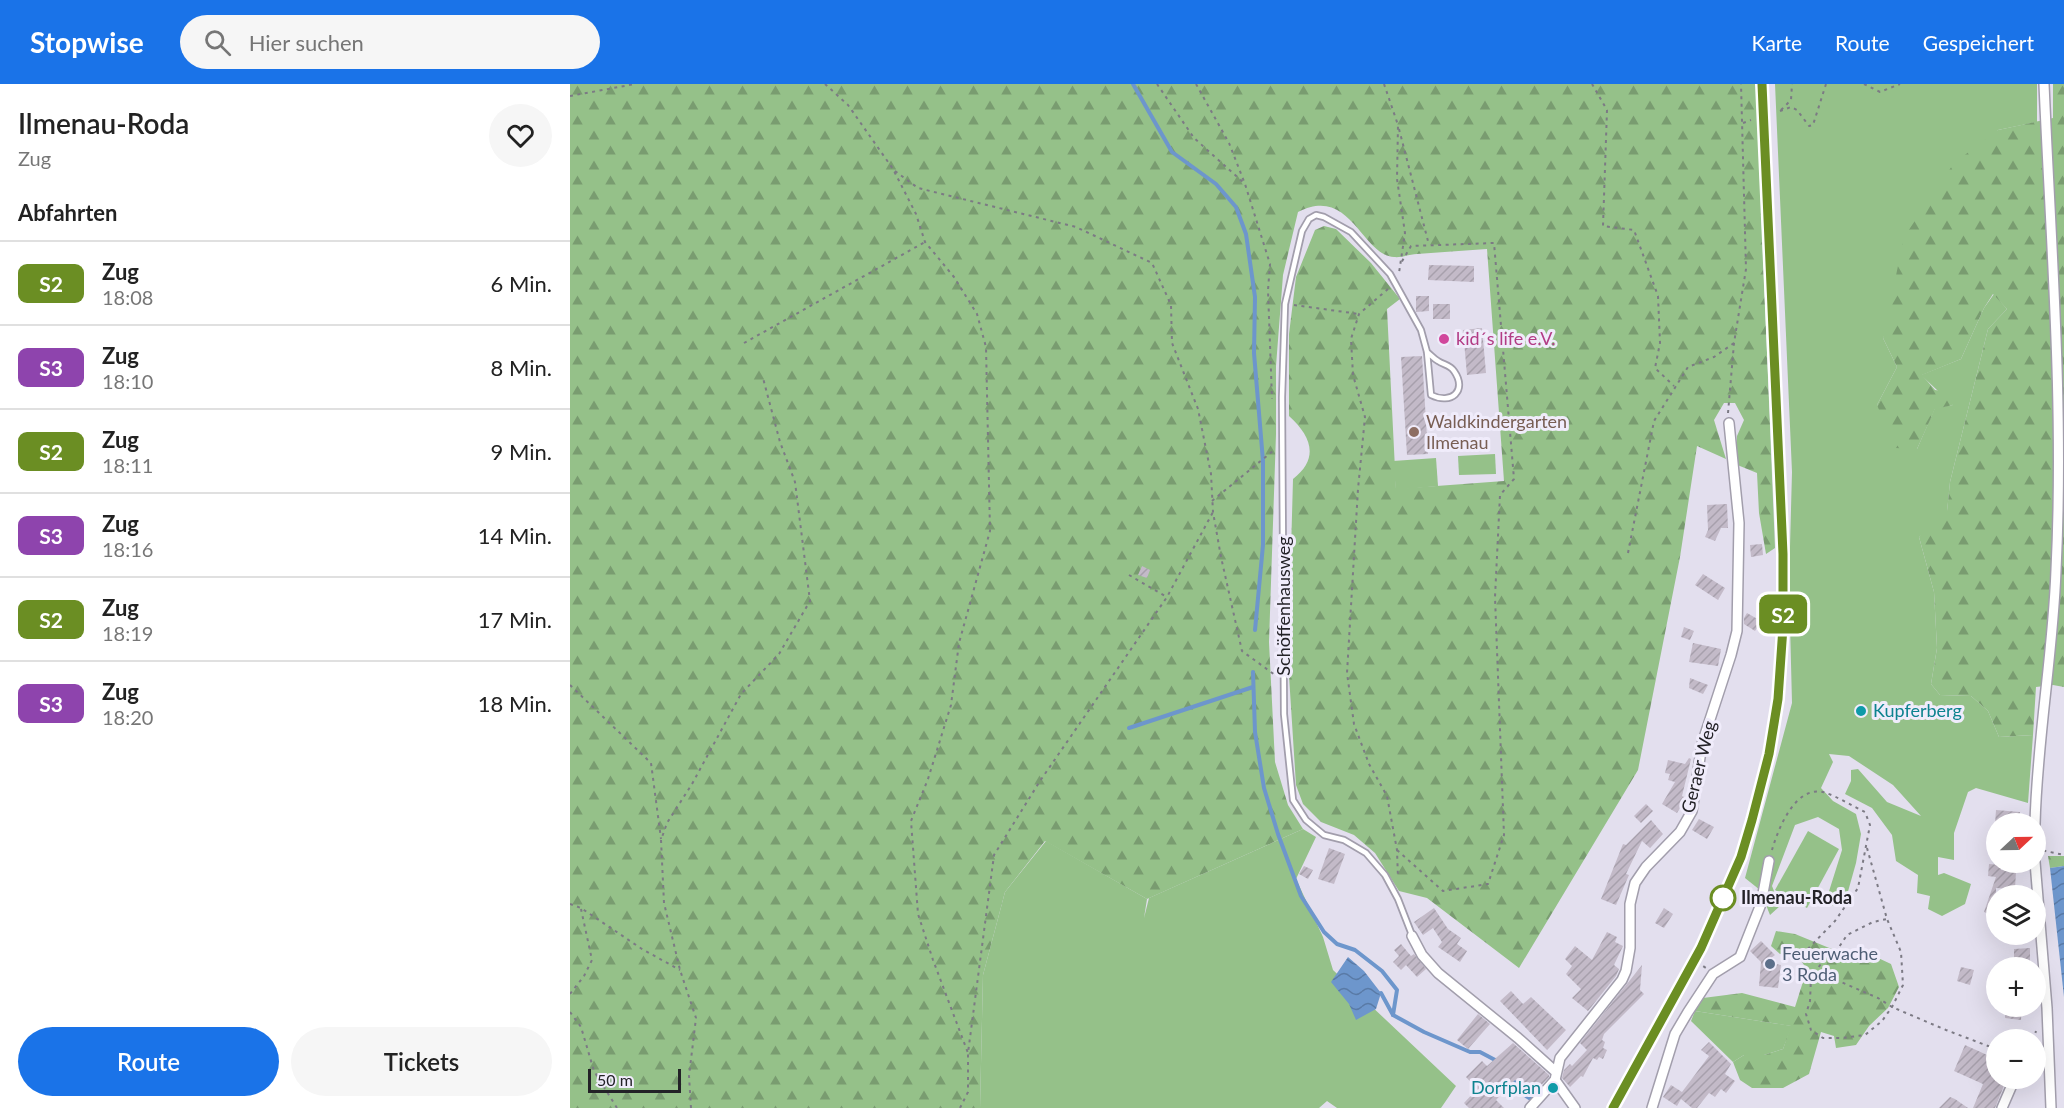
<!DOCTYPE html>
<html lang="de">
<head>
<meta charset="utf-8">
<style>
	:root { --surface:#fff; --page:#f6f6f6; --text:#222; --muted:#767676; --line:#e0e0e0; --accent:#1a73e8 }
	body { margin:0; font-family:Lato,sans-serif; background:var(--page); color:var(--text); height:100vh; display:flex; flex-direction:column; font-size:22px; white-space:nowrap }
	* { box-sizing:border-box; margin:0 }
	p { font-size:20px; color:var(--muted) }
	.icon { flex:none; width:33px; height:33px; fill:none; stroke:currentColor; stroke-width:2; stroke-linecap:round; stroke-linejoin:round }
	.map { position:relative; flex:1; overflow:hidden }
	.panel { display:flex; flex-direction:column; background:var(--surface); width:570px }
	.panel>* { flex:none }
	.badge { padding:0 12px; border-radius:9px; font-size:21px; line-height:39px }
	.needle { width:39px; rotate:68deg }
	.controls { position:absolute; left:1416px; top:729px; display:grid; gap:12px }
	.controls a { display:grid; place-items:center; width:60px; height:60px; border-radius:50%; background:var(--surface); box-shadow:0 6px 24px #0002; font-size:30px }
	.scale { position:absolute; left:18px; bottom:15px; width:93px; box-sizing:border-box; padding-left:6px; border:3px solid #232227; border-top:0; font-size:16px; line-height:21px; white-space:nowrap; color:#232227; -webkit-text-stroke:4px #f0ecfb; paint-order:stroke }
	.map>.badge { position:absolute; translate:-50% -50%; box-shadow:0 0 0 3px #fff }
	h2 { padding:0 18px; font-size:22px; line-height:54px }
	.round { display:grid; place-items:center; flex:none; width:63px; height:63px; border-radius:32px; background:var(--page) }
	.head { display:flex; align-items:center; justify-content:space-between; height:102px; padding:0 18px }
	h1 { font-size:28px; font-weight:600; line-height:45px }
	.action { display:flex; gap:12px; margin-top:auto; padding:12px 18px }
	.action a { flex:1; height:69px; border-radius:36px; background:var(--accent); color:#fff; font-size:24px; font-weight:600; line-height:69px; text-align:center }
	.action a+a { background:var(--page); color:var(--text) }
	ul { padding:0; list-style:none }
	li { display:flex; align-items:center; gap:18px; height:84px; padding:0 18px; border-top:2px solid var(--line) }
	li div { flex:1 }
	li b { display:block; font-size:22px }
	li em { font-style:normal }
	li .badge { min-width:66px; font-weight:700; text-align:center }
	header { display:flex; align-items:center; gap:36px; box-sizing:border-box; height:84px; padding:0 30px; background:var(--accent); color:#fff }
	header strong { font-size:28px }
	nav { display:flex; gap:33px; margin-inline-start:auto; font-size:21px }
	.search { width:420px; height:54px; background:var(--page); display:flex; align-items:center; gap:15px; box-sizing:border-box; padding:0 21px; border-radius:33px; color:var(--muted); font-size:22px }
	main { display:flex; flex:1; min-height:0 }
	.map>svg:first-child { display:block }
	.green { fill:#95c189 }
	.forest { fill:url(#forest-firs) }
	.water { fill:url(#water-waves) }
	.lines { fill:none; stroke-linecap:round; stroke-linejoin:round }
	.stream { stroke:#6d96cc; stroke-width:4 }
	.building { fill:url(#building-hatch) }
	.service-casing { stroke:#a29eac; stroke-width:8 }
	.minor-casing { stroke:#a29eac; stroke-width:12 }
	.path { stroke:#7c7a84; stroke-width:2; stroke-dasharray:3 4.5; stroke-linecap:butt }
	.service { stroke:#fff; stroke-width:4.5 }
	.minor { stroke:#fff; stroke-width:9 }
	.rail { stroke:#66646c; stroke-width:4 }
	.line-casing { stroke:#fff; stroke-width:14 }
	.line { stroke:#6b8e23; stroke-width:9 }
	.hotel-dot { fill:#d1479c; stroke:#f0ecfb; stroke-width:2 }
	.education-dot { fill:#8d6e63; stroke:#f0ecfb; stroke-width:2 }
	.culture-dot { fill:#0f9aa8; stroke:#f0ecfb; stroke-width:2 }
	.stop-dot { fill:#fff; stroke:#6b8e23; stroke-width:3 }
	.service-dot { fill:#5c6f8a; stroke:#f0ecfb; stroke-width:2 }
	.labels { text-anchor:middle; stroke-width:6; stroke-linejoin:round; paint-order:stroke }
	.hotel-label { font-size:18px; fill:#b23c85; stroke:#f0ecfb; text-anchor:start }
	.education-label { font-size:18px; fill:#785e54; stroke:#f0ecfb; text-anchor:start }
	.street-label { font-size:18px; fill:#232227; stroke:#f0ecfb }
	.culture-label { font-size:18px; fill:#0d838f; stroke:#f0ecfb; text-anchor:start }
	.stop-label { font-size:18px; font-weight:bold; fill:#232227; stroke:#f0ecfb; text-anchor:start }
	.service-label { font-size:18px; fill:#4e5e75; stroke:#f0ecfb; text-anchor:start }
</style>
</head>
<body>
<header>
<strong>Stopwise</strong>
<div class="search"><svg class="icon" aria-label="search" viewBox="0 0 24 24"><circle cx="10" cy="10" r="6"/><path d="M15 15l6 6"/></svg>Hier suchen</div>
<nav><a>Karte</a><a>Route</a><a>Gespeichert</a></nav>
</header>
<main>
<section class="panel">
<div class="head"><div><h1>Ilmenau-Roda</h1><p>Zug</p></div><a class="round"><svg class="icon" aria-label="heart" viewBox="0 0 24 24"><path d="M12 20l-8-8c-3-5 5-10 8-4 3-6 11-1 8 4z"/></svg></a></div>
<h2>Abfahrten</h2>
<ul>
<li><span class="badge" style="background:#6b8e23;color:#fff">S2</span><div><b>Zug</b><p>18:08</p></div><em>6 Min.</em></li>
<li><span class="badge" style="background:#8e44ad;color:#fff">S3</span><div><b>Zug</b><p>18:10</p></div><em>8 Min.</em></li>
<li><span class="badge" style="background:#6b8e23;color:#fff">S2</span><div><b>Zug</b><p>18:11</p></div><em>9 Min.</em></li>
<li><span class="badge" style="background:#8e44ad;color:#fff">S3</span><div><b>Zug</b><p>18:16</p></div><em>14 Min.</em></li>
<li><span class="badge" style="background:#6b8e23;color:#fff">S2</span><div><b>Zug</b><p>18:19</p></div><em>17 Min.</em></li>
<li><span class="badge" style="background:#8e44ad;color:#fff">S3</span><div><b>Zug</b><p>18:20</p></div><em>18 Min.</em></li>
</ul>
<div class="action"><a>Route</a><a>Tickets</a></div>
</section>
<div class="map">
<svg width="1494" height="1024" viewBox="0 0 1494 1024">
	<defs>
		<pattern id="forest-firs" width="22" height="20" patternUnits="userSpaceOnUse" patternTransform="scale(1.5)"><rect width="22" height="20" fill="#95c189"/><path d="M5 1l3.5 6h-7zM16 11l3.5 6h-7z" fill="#799c70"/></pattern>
		<pattern id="water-waves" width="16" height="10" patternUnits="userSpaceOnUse" patternTransform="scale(1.5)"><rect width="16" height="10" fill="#6d96cc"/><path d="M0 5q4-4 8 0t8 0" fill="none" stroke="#597aa6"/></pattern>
		<pattern id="building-hatch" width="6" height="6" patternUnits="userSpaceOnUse" patternTransform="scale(1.5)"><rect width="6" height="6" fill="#c3bac8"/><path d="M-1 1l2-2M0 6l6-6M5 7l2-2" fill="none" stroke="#a7a0ac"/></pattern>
	</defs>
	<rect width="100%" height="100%" fill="#e3dfee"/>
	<g class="green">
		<path d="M1205 0H1467V38L1428 46 1313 254 1327 283 1307 321 1347 365 1365 324 1383 321 1351 291 1391 275 1414 224 1424 210 1437 225 1418 245 1380 398 1377 428 1349 453 1364 508 1367 564 1361 600 1370 611 1401 612 1418 627 1429 653 1463 651 1458 719 1406 704 1398 708 1384 749V776L1368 773V791L1374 789 1401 800 1395 820 1372 832 1358 825 1360 812 1347 809 1348 791 1326 777 1322 751 1302 724 1275 710 1281 697V686L1288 685 1317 718 1351 732 1323 701 1279 672 1259 670 1263 678 1251 704 1263 717 1286 730 1291 750 1286 779 1277 811 1264 822 1255 820 1272 766 1269 745 1248 733 1225 741 1202 802 1210 822 1200 831 1190 806 1175 794 1222 619 1219 500 1222 388Z"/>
		<path d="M925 370 926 390 889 391 888 372Z"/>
		<path d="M866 374 868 402 826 406 823 377Z"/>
		<path d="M733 745 746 753 726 795 753 853 763 886 886 1002 871 1024H767L757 1017 749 1024H410L413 891 435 808 476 757 577 815 574 834 579 814Z"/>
		<path d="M1238 747 1269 765 1237 824 1205 806Z"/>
		<path d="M1125 927 1222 942 1213 965 1194 971H1174L1163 978 1121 937Z"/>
	</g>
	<g class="forest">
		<path d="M0 0H1186L1205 464 1196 470 1189 429 1187 389 1165 380 1167 352 1174 336 1165 319H1154L1144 336 1156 375 1127 362 1110 473 1068 686 949 884 857 814 829 807 805 769 784 751 751 738 733 720 726 701 718 576 723 395C750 374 741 352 719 332V250L726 193 745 146 754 142 766 145 801 179 830 215 817 225 826 405 934 397 917 165C893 167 870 168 847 170 840 170 831 174 824 173 791 171 781 101 728 128L713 191 706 282V350L699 558 705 678 718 721 733 745 577 815 475 757 435 808 413 891 410 1024H0Z"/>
		<path d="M1483 0H1494V603L1483 601 1466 603 1463 651 1429 653 1418 627 1401 612 1370 611 1361 600 1367 564 1364 508 1349 453 1364 432 1377 427 1380 398 1418 245 1437 225 1423 210 1414 224 1391 275 1352 291 1365 306 1379 308 1383 321 1365 325 1347 365 1325 364 1307 321 1327 283 1313 254 1334 153 1384 79 1428 46 1483 34Z"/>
		<path d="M1478 772H1494V782L1480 784Z"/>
		<path d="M1206 847 1225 850 1279 872 1306 873 1321 880 1329 903 1318 924 1299 942 1286 961 1266 964 1264 952 1251 948 1239 990 1213 1004H1182L1170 996 1163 978 1174 971H1194L1213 965 1221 942 1125 927 1133 914 1172 909 1225 923 1237 885 1226 870H1210L1201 862Z"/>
	</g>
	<g class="water">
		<path d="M1494 782V913L1480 784Z"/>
		<path d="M778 873 794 887 811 909 806 925 786 936 779 920 761 898Z"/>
	</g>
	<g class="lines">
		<g class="stream">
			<path d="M563 0 602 68 646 100 666 123 676 150 685 213 684 269 693 377V461L685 546"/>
			<path d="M683 588 685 648 694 704 708 750 731 812 754 848 767 860 785 866 812 887 827 906 823 931"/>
			<path d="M559 644 683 603"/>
			<path d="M811 909 823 931 854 948 900 968H910L927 977"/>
			<path d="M942 994 956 1012 961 1015"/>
		</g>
	</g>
	<g class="building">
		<path d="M859 181 904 182V198L858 196Z"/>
		<path d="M846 212H859V227L846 228Z"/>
		<rect x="863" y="220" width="17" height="15"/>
		<path d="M912 244 916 289 897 291 893 246Z"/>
		<path d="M852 272 858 370 837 371 831 273Z"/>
		<path d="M1157 420 1158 444H1151L1145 457 1135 453 1138 446 1137 421Z"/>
		<path d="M1192 460 1193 471 1181 473 1180 461Z"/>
		<path d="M572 482 580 486 577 494 568 491Z"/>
		<path d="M1133 490 1155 504 1148 516 1125 501Z"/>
		<path d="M1177 529 1191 537 1185 547 1174 540V534Z"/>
		<path d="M1114 543 1124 547 1120 556 1111 553Z"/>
		<path d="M1123 559 1151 565 1148 582 1119 578Z"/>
		<path d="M1120 594 1138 601 1133 610 1119 604Z"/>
		<path d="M1119 674 1121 675 1112 712 1116 714 1107 729 1092 720 1105 698 1098 696 1100 690 1095 689 1098 676 1115 680Z"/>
		<path d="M1076 720 1083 727 1071 739 1064 732Z"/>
		<path d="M1426 726 1450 728 1449 740H1425Z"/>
		<path d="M1129 735 1144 743 1137 755 1122 746Z"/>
		<path d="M1081 736 1093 750 1080 764 1072 757 1056 790 1059 791 1046 821 1031 815 1053 760 1056 761Z"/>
		<path d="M759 764 775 770 764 800 748 795Z"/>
		<path d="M1419 780 1431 781V786L1446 787 1445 805 1426 804V833L1414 828 1426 793 1418 792Z"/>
		<path d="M734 782 743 786 738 795 729 790Z"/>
		<path d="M864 824 878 845 891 854 887 860 897 867 890 878 868 863 872 858 863 844 853 851 844 838Z"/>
		<path d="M1094 824 1103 830 1094 844 1085 839Z"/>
		<path d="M1037 848 1047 853 1045 858 1053 862 1044 881 1049 885 1046 892 1018 927 1002 914 1011 905 996 890 1002 882 995 875 1005 862 1022 876Z"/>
		<path d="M1191 857 1205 871 1196 878 1211 881 1208 904 1189 902 1191 878 1180 867Z"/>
		<path d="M831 860 841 872 844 870 856 885 847 893 836 881 831 886 823 878 829 872 824 866Z"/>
		<path d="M1460 864V884H1444V865Z"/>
		<path d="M1072 881 1070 906 1074 910 1034 950 1032 956 1035 958 1033 964 1037 966 1033 975 1029 973 1027 976 1023 974 1013 993 1011 992 1000 1003 992 994 994 986 1000 980 1002 982 1017 966 1010 959Z"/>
		<path d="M1391 883 1404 886 1400 901 1387 897Z"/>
		<path d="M941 907 953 920 961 913 996 946 977 966 930 917Z"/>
		<path d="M1437 922H1452L1451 936 1435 934Z"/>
		<path d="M908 930 920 940 898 965 887 956Z"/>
		<path d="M1139 958 1161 980 1155 990 1165 997 1156 1009 1151 1005 1145 1013 1139 1009 1127 1024H1122L1111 1015 1107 1022 1093 1013 1101 1001 1112 1008 1139 972 1131 966Z"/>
		<path d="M943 959 979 991V993L965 1008 959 1003 956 1007 945 996 926 1016 934 1024H899L894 1019 907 1005 896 993 912 977 917 982Z"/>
		<path d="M1395 961 1426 975V994H1437L1425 1024H1403L1413 1000 1384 987Z"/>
		<path d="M1380 1013 1385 1015 1398 1024H1369Z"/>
	</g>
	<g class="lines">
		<g class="service-casing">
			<path id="service" d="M842 851 828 815 815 791 796 769 774 756 754 751 736 736 723 716 714 630 712 313 715 220 732 147 739 135 746 131 754 133 781 148 820 190 851 246 857 268 861 311C881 321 898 307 884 287 880 281 874 281 868 277 864 275 861 271 857 268"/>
		</g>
		<g class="minor-casing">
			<g id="minor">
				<path d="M1465 740C1467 655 1483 571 1486 486 1494 324 1481 162 1474 0"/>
				<path d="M1465 778 1477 924 1481 1024"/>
				<path d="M842 852 852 871 868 889 948 954 986 988"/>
				<path d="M985 996 1005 1024"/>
				<path d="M960 1024 985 996 990 974 1052 896 1056 887 1060 864V820L1065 799 1076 783 1110 748 1122 727 1132 660 1161 571 1167 547 1169 439 1159 339"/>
				<path d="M1082 1024 1105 950 1118 928 1143 890 1170 873 1191 820 1199 777"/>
				<path d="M1432 1024 1445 994"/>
			</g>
		</g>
		<g class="path">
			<path d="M255 0 278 21 323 85 346 130 355 158 384 193 407 230 416 263 420 447 389 559 381 621 358 695 341 737 348 830 363 876 398 969"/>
			<path d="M587 0 624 54 673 98"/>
			<path d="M626 0 659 59 675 100 700 180 698 206 702 315"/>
			<path d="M814 0 828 41 827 95 835 149 829 189"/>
			<path d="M1022 0 1037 26 1033 142 1064 146 1088 212 1090 259 1085 284 1104 302"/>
			<path d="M1294 0 1310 8 1330 0"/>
			<path d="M0 12 65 0"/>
			<path d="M1211 26 1221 16 1222 0"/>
			<path d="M1210 27 1221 23 1227 26 1239 42 1243 41 1256 0"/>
			<path d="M1173 39 1181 36"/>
			<path d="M829 45 859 161"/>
			<path d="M325 87 348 104 506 143 582 179 601 221 602 259 628 325 641 390 643 428 651 473 672 567 705 591"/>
			<path d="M818 205 789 230 781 255 783 291 795 333 788 405 777 589 784 640 799 680 817 712 827 766 828 794"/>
			<path d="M724 221 789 230"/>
			<path d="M174 259 355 158"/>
			<path d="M1158 329 1164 259 1176 185 1171 0"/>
			<path d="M642 417 704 366"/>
			<path d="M1058 469 1084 337 1118 283 1144 273 1164 259"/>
			<path d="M559 491 597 513"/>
			<path d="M0 601 81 679 91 755"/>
			<path d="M1297 764 1317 835 1331 868 1333 901 1322 923 1312 937 1295 951 1272 954H1253L1241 946 1236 930 1240 917 1241 894 1253 877 1267 866 1277 851 1303 838 1317 835"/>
			<path d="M1466 765 1494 771"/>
			<path d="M827 766 873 807 918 800 934 751 925 513 930 411 944 395 924 159 841 162 831 179"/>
			<path d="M1202 766C1208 745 1225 702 1253 708 1267 712 1282 722 1295 728L1300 741 1288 804 1265 837 1229 874"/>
			<path d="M0 820 11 824 72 865 110 886"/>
			<path d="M1127 878 1136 884"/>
			<path d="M1243 894 1271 898 1308 914 1322 923 1376 946 1426 965"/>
			<path d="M0 910 14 892 22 876 11 825"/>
			<path d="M0 928 11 943 24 987 47 1024"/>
			<path d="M1463 956 1466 947"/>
			<path d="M121 1024 119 992 126 934 110 886 94 819 91 756 97 739 122 700 171 610 209 570 240 517 225 398 210 358 193 294"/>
			<path d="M390 1024 398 1008V969L424 771 470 697 597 513 643 428"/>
		</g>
		<use href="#service" class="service"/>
		<use href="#minor" class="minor"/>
		<path class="rail" d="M1043 1024 1131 864 1171 773 1182 737 1199 670 1208 615 1213 543V470L1192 0"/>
	</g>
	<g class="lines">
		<g class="line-casing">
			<path id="line" d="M1043 1024 1131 864 1171 773 1182 736 1199 670 1208 615 1213 543V470L1192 0"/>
		</g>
		<use href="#line" class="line"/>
	</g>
	<circle class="hotel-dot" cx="874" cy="255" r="6"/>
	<circle class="education-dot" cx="844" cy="348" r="6"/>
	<g class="culture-dot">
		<circle cx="1291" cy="627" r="6"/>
		<circle cx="983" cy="1004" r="6"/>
	</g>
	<circle class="stop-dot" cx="1153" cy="814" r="12"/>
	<circle class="service-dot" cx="1200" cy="880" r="6"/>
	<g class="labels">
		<g class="hotel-label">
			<text x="886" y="261">kid´s life e.V.</text>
		</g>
		<g class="education-label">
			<text x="856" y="344">Waldkindergarten<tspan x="856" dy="21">Ilmenau</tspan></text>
		</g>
		<g class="street-label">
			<text transform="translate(714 522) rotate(-90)" y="6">Schöffenhausweg</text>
			<text transform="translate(1129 683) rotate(-76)" y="6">Geraer Weg</text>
		</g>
		<g class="culture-label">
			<text x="1303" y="633">Kupferberg</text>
			<text x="971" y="1010" text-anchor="end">Dorfplan</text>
		</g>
		<g class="stop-label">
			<text x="1171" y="820">Ilmenau-Roda</text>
		</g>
		<g class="service-label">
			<text x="1212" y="876">Feuerwache<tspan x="1212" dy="21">3 Roda</tspan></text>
		</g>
	</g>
</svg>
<div class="controls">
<a><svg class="needle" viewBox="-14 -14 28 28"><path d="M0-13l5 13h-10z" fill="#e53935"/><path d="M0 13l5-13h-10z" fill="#767676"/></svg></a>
<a><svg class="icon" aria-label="layers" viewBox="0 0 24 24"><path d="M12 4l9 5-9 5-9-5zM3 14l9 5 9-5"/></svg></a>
<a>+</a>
<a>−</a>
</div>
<div class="scale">50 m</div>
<b class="badge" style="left:1213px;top:530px;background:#6b8e23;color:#fff">S2</b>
</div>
</main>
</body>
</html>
